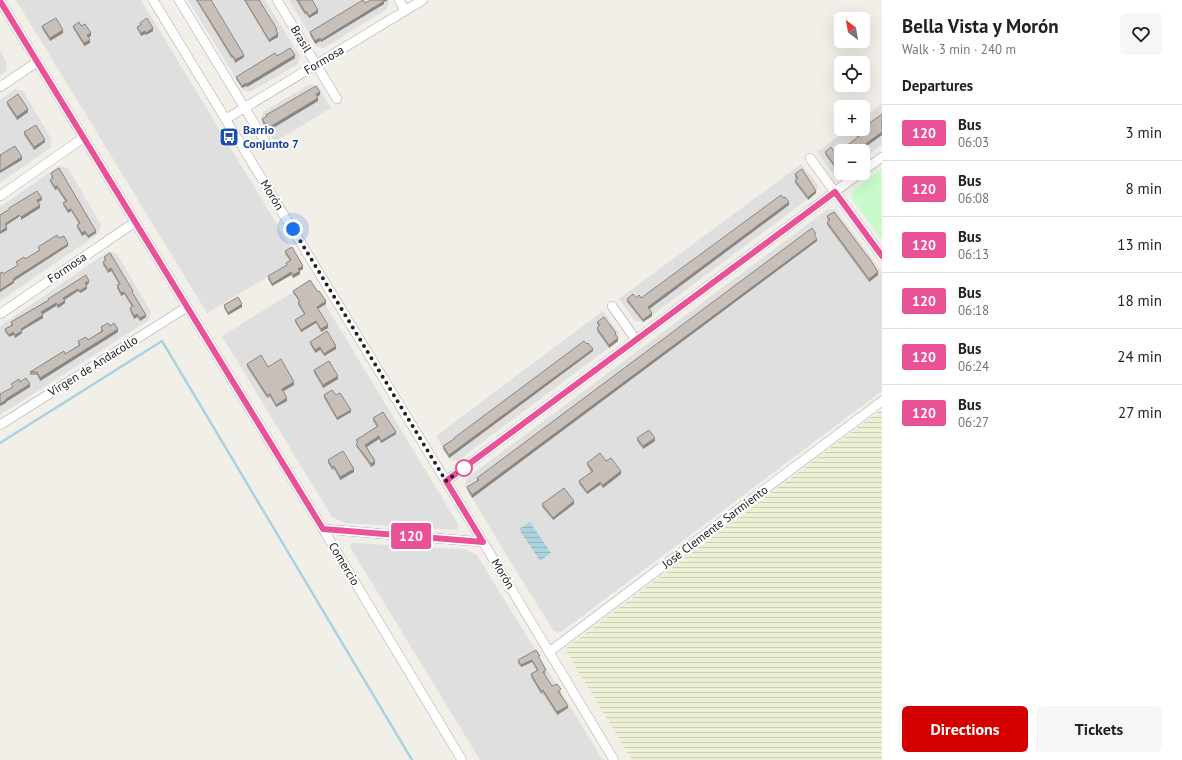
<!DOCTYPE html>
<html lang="en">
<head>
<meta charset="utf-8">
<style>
	:root { --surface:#fff; --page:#f6f6f6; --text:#202124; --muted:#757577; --line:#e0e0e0; --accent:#d40000 }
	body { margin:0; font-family:"PT Sans",sans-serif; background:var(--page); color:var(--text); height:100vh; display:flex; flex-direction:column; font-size:15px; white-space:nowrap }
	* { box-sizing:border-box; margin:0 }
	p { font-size:13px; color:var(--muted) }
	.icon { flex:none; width:22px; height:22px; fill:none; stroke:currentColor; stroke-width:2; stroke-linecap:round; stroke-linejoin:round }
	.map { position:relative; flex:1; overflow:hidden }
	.panel { display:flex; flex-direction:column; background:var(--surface); width:300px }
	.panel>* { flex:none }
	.badge { padding:0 8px; border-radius:3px; font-size:14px; line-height:26px }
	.needle { width:26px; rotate:329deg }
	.tools { position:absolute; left:834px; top:12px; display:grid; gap:8px }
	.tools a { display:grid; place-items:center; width:36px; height:36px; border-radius:6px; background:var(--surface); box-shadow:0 4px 16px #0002; font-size:20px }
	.you { position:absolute; width:20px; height:20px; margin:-10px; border:3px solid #fff; border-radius:50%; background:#1a73e8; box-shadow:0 0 0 6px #1a73e833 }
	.map>.badge { position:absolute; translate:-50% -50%; box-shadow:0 0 0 2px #fff }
	h2 { padding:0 20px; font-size:15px; line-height:36px }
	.round { display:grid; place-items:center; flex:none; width:42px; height:42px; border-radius:6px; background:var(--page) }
	.overview { display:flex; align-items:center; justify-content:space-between; height:68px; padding:0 20px }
	h1 { font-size:19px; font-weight:700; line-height:30px }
	.action { display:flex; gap:8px; margin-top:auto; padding:8px 20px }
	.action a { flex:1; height:46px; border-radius:6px; background:var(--accent); color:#fff; font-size:16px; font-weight:700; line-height:46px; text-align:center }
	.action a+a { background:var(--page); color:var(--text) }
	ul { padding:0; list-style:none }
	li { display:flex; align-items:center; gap:12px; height:56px; padding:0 20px; border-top:1px solid var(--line) }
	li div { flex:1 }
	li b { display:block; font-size:15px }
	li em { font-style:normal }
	li .badge { min-width:44px; font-weight:700; text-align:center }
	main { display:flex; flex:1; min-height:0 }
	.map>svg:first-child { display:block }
	.residential { fill:#e0dfdf }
	.farmland { fill:url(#farmland-rules) }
	.park { fill:#c8facc }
	.water { fill:url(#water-rules) }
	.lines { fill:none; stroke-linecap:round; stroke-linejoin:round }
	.stream { stroke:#aad3df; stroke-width:2.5 }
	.minor-casing { stroke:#a9a9a9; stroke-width:10 }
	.minor { stroke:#fff; stroke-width:9 }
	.wall { fill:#aba49e }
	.shaded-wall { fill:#8b8681 }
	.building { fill:#c7bfb8; stroke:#8b8681 }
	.line-casing { stroke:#fff; stroke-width:9 }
	.line { stroke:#e95297; stroke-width:6 }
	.walk { stroke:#222; stroke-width:4; stroke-dasharray:0 7.2 }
	.stop-dot { fill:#fff; stroke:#e95297; stroke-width:2 }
	.labels { text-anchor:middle; stroke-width:4; stroke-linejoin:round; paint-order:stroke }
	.street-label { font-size:12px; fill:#222; stroke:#fff }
	.transit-label { font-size:12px; font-weight:bold; fill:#164399; stroke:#fff; text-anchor:start }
</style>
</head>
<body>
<main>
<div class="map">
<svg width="882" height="760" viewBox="0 0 882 760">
	<defs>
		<pattern id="farmland-rules" width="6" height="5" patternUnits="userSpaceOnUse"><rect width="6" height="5" fill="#eef0d5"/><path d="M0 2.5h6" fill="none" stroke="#ccceb7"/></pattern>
		<pattern id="water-rules" width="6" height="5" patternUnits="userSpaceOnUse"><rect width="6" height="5" fill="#aad3df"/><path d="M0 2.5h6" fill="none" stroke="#92b5bf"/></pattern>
	</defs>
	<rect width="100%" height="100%" fill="#f2efe9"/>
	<g class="residential">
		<path d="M16 0H141L298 259 207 313Z"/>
		<path d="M188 0H265L300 56 298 64 250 92 243 90Z"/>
		<path d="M289 0H388L389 2 387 9 324 48 317 46Z"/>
		<path d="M0 50 7 63 6 71 0 75Z"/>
		<path d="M310 84 318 86 331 108 275 142 261 120 263 112Z"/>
		<path d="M15 89 23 91 52 140 50 148 0 183V100Z"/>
		<path d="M882 103V145L863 159V151H841V175L833 174 817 152 848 129H863V118Z"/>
		<path d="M801 164 818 185 816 193 643 322 635 321 619 299Z"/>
		<path d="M59 166 68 168 101 225 98 234 0 301V207Z"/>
		<path d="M828 209 836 210 882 272V391L561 632 554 631 521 579 465 486 467 478Z"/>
		<path d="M109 251 117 254 151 312 149 320 0 415V326Z"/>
		<path d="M311 281 458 524 457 530 345 523 332 517 222 336Z"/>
		<path d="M603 311 619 333 618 341 457 461 450 459 436 436Z"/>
		<path d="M352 543 464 549 477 555 603 760H480L350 547Z"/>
	</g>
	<path class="farmland" d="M882 409V760H632L565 649Z"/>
	<path class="park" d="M882 169V237H880L852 199 853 191Z"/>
	<path class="water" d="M530 522 551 553 540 561 519 529Z"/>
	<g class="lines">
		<path class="stream" d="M0 443 162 341 412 760"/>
		<g class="minor-casing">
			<g id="minor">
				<path d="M153 0 483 542 614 760"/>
				<path d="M179 0 266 143"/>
				<path d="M277 0 337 99"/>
				<path d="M399 0 405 10"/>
				<path d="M0 1 320 524 462 760"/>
				<path d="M0 87 37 62"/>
				<path d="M226 119 423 0"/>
				<path d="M810 158 882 256"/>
				<path d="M863 171 882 157"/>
				<path d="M0 196 83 138"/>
				<path d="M612 306 636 340"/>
				<path d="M0 314 135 222"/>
				<path d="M0 425 187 307"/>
				<path d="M446 481 860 173"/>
				<path d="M323 529 483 542"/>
				<path d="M549 652 882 401"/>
			</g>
		</g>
		<use href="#minor" class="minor"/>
	</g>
	<g class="wall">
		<path d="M196 0H211L244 57 235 63 233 58 232 59Z"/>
		<path d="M244 0H259L277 31 278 37 269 42Z"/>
		<path d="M296 0H312L318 13 309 18 306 14 305 15Z"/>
		<path d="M384 2V4L321 42 320 41 315 44 310 35V32L365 3Z"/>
		<path d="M140 23 153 31 146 35 145 34 141 36 137 29V27L140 25Z"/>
		<path d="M42 26 63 33 50 41 42 29Z"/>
		<path d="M73 26H81L91 36 88 37 90 43 84 46 73 28Z"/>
		<path d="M277 56 295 58 247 87 246 86 242 88 236 79V77Z"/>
		<path d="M320 95 317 96 318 101 268 131 262 122V119L266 117V115Z"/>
		<path d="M7 102 28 112 17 120 7 105Z"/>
		<path d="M882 114V135L861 150V151H841V173H844L841 175 838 171H837L825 154V152L834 151H840L858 137 856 136V133Z"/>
		<path d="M24 132 45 142 34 150 24 135Z"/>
		<path d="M51 173 96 233 88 238 85 234 82 236 77 228V225L79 224 71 211 68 213 63 205V203L65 201 57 189 55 190 50 182V180L52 178 51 176Z"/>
		<path d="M795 174 816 193 808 200 795 183V180L797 179 795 177Z"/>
		<path d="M789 205 649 309 652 316 643 322 627 302V299L636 298H641Z"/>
		<path d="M827 216 878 275 869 282 827 225V222L829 221 827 219Z"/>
		<path d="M816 237 817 241 472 498 467 489V487L477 481V478Z"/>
		<path d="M285 251 303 269 299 271 300 274 293 278 291 275 272 286 268 279V276L286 266V263L290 261 285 254Z"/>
		<path d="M104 257 133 294 146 317 140 321 137 317 134 319 130 311V308L132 307 124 294 121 296 117 288V285L119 284 111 271 108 273 103 265V262L105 261 104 259Z"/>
		<path d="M89 283 87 285V289L80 293 78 291 65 300V303L58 308 56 306 43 314V318L22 330V333L15 338 13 335 9 337 5 332V329L11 325V322L48 300V299Z"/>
		<path d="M293 291 326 304 318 309 328 328 321 332 316 323 301 332 295 322V320L304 314 298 305V302L299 301 293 293Z"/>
		<path d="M224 305 242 307 228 315 224 308Z"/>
		<path d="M597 322 616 335 618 341 609 348 597 331V328L599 326 597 324Z"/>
		<path d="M110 326 118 332 40 381 37 375H30V372L65 354 79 345 78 344V341L88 340 101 331V327Z"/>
		<path d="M310 342 336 349 324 356 320 350 315 353 310 344Z"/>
		<path d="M593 351 449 458 443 449V446L454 440V438Z"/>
		<path d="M247 364 268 367 294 385 283 391 287 401 276 407 270 397 267 398 247 367Z"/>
		<path d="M314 370 338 379 323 388 314 373Z"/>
		<path d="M324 395H336L351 412 337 420 324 398Z"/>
		<path d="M373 418 396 434 381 443 379 439 367 447 375 464 371 467 356 446V444L357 443 356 440 377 427 373 421Z"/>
		<path d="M637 438 655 441 643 449 637 441Z"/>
		<path d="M328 460 354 472 340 480 334 469 332 470 328 463Z"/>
		<path d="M606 461 621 474 603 488 600 485 587 494 579 484V481L591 472 587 465V463Z"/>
		<path d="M542 504H574L553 520 542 507Z"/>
		<path d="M540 658 539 659 546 673 544 674 552 686 561 692 560 693 568 708 557 715 543 693 541 694 531 677V674L537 671 532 662 521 667 518 663V660Z"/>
	</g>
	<g class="shaded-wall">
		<path d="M383 0H388L384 2V4L321 42V40Z"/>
		<path d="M318 10V13L309 18V16Z"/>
		<path d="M153 28V31L146 35V33Z"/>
		<path d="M63 30V33L50 41V38Z"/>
		<path d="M145 31V34L141 36V33Z"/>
		<path d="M91 33V36L87 38V35Z"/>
		<path d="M278 34V37L269 42V40Z"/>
		<path d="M320 38V41L315 44V41Z"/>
		<path d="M90 40V43L84 46V43Z"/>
		<path d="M244 55V57L235 63V60Z"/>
		<path d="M295 55V58L247 87V84Z"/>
		<path d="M246 83V86L242 88V86Z"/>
		<path d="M320 92V95L316 97V94Z"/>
		<path d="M318 98V101L268 131V128Z"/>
		<path d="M28 109V112L17 120V117Z"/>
		<path d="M882 132V135L861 150V151H858L860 148Z"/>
		<path d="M45 140V142L34 150V147Z"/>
		<path d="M22 157V160L0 173V176V171Z"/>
		<path d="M57 186V189L55 190V187Z"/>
		<path d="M816 191V193L808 200V197Z"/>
		<path d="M42 198V200L37 203V200Z"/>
		<path d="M789 202V205L648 310V307Z"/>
		<path d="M40 205V208L21 220V217Z"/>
		<path d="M71 209V211L68 213V210Z"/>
		<path d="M19 215V217L5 226V224Z"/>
		<path d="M7 227V230L0 234V232Z"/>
		<path d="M85 231V234L82 236V233Z"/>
		<path d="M96 231V233L88 238V236Z"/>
		<path d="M817 239V241L472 498V495Z"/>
		<path d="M68 244V246L14 281V283L0 292V290L13 279Z"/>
		<path d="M303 266V269L298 272V269Z"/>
		<path d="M111 268V271L108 273V270Z"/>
		<path d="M300 271V274L293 278V275Z"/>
		<path d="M291 272V275L272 286V284Z"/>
		<path d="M878 272V275L869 282V279Z"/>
		<path d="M89 281V283L85 286V283Z"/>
		<path d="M87 286V289L80 293V291Z"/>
		<path d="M78 289V291L63 300V298Z"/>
		<path d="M124 292V294L121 296V293Z"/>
		<path d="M65 301V303L58 308V305Z"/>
		<path d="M326 301V304L317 309V307Z"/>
		<path d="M56 303V306L41 315V312Z"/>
		<path d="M242 304V307L228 315V313Z"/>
		<path d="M652 313V316L643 322V320Z"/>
		<path d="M137 314V317L134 319V316Z"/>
		<path d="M43 315V318L21 331V329Z"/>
		<path d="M146 315V317L140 321V318Z"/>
		<path d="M316 321V323L301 332V330Z"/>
		<path d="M328 325V328L321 332V329Z"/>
		<path d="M118 329V332L40 381V378Z"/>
		<path d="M22 331V333L15 338V335Z"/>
		<path d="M13 332V335L9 337V335Z"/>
		<path d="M618 338V341L609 348V345Z"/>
		<path d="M336 346V349L324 356V354Z"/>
		<path d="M320 347V350L315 353V350Z"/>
		<path d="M593 349V351L449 458V455Z"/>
		<path d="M338 376V379L323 388V385Z"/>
		<path d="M294 382V385L282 392V389Z"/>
		<path d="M30 384V387L6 402V403L0 406V404L6 399Z"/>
		<path d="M287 398V401L276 407V405Z"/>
		<path d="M351 410V412L337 420V418Z"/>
		<path d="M396 432V434L381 443V441Z"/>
		<path d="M379 436V439L365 448V445Z"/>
		<path d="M655 438V441L643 449V446Z"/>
		<path d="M375 461V464L371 467V464Z"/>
		<path d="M354 469V472L340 480V477Z"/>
		<path d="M621 471V474L603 488V485Z"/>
		<path d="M600 482V485L587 494V492Z"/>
		<path d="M574 501V504L553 520V518Z"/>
		<path d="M532 660V662L521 667V665Z"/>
		<path d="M568 706V708L557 715V712Z"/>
	</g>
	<g class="building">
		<path d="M197 0H211L244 55 235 60 233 56H232Z"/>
		<path d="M245 0H259L277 29 276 30 278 34 269 40Z"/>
		<path d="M298 0H312L318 10 309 16 306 11 305 12Z"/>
		<path d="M363 0 365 3 371 0H384V1L321 40 320 38 315 41 310 32Z"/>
		<path d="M56 18 63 30 50 38 42 26Z"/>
		<path d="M147 18 153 28 146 33 145 31 141 33 137 27 141 25 140 23Z"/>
		<path d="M79 22 81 26 85 24 91 33 87 35 90 40 84 43 73 26Z"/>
		<path d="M290 48 295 55 247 84 246 83 242 86 236 77 275 53 277 56Z"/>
		<path d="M316 86 320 92 316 94 318 98 268 128 262 119 267 116 266 115Z"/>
		<path d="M18 94 28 109 17 117 7 102Z"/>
		<path d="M882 114V132L860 148 861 149 858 151H841V172L838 168 837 169 825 152 831 147 834 151 837 148 840 151 859 136 856 133 862 129H863V128Z"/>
		<path d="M36 125 45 140 34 147 24 132Z"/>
		<path d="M15 146 22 157 0 171V157L1 156 0 155Z"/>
		<path d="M59 168 96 231 88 236 85 231 82 233 77 225 80 223 71 209 68 210 63 203 67 201 57 186 55 187 50 180 53 178 51 173Z"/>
		<path d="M802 169 816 191 808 197 795 180 798 178 795 174Z"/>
		<path d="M37 191 42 198 37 200 40 205 21 217 19 215 5 224 7 227 0 232V215L10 209 9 208Z"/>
		<path d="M781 195 783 198 785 197 789 202 648 307 652 313 643 320 627 299 633 294 636 298 639 295 641 298Z"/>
		<path d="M834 212 871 261 878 272 869 279 827 222 830 220 827 216Z"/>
		<path d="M812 228 816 234 814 235 817 239 472 495 467 487 479 480 477 478Z"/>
		<path d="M57 235 59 238 64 236 68 244 13 279 14 281 0 290V273L2 272 3 274 18 265 16 262 24 257 25 259 40 250 38 247Z"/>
		<path d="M292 247 303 266 298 269 300 271 293 275 291 272 272 284 268 276 287 265 286 263 291 260 285 251Z"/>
		<path d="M110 253 133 291 132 292 146 315 140 318 137 314 134 316 130 308 133 306 124 292 121 293 117 285 120 284 111 268 108 270 103 262 106 260 104 257Z"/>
		<path d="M86 275 89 281 85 283 87 286 80 291 78 289 63 298 65 301 58 305 56 303 41 312 43 315 21 329 22 331 15 335 13 332 9 335 5 329 13 325 11 322 49 300 48 299Z"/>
		<path d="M310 280 318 292 319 291 326 301 317 307 328 325 321 329 316 321 301 330 295 320 305 314 298 302 300 301 293 291Z"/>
		<path d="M238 297 242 304 228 313 224 305Z"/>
		<path d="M604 317 616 333 615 334 618 338 609 345 597 328 600 325 597 322Z"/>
		<path d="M108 323 110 326 114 323 118 329 40 378 37 372H30L64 351 65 354 80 345 78 341 86 337 88 340 103 331 101 327Z"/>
		<path d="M327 331 336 346 324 354 320 347 315 350 310 342Z"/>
		<path d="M584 341 587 344 588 343 593 349 449 455 443 446 454 439V438Z"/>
		<path d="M261 355 268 367 281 359 294 382 282 389 287 398 276 405 270 394 267 395 247 364Z"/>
		<path d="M329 361 338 376 323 385 314 370Z"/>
		<path d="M26 378 30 384 6 399V400L0 404V394L13 387 11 384 19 379 20 382Z"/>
		<path d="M332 390 336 395 340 393 351 410 337 418 324 395Z"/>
		<path d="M383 412 396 432 381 441 379 436 365 445 375 461 371 464 356 444 358 442 356 440 378 426 373 418Z"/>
		<path d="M649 430 655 438 643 446 637 438Z"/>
		<path d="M343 451 354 469 340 477 334 466 332 467 328 460Z"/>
		<path d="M600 453 606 461 611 458 621 471 603 485 600 482 587 492 579 481 593 471 587 463Z"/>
		<path d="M564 488 574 501 553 518 542 504Z"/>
		<path d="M536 650 540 656H538L546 670 543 672 552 686 557 684 561 689 558 691 568 706 557 712 543 690 541 691 531 674 538 670 532 660 521 665 518 660Z"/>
	</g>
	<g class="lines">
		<g class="line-casing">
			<path id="line" d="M0 1 323 529 483 542 446 481 835 192 882 256"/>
		</g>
		<use href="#line" class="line"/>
		<path class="walk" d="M293 229 446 481 464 468"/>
	</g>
	<defs>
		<g id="bus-square" transform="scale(1)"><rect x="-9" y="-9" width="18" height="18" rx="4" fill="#1a4fb4" stroke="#fff"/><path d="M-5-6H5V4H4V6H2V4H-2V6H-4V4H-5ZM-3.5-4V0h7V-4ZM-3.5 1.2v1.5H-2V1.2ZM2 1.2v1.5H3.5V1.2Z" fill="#fff"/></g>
	</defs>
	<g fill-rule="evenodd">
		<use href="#bus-square" x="229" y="137"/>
	</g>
	<circle class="stop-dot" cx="464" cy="468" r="8"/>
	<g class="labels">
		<g class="street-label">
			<text transform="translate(301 39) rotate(59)" y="4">Brasil</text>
			<text transform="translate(324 60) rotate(-31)" y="4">Formosa</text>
			<text transform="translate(272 195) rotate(59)" y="4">Morón</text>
			<text transform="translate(67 268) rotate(-34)" y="4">Formosa</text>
			<text transform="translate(93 366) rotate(-32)" y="4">Virgen de Andacollo</text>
			<text transform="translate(715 527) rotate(-37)" y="4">José Clemente Sarmiento</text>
			<text transform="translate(344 564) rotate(59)" y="4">Comercio</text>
			<text transform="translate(503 574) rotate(59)" y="4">Morón</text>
		</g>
		<g class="transit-label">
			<text x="243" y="134">Barrio<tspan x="243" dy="14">Conjunto 7</tspan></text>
		</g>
	</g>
</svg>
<div class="tools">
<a><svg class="needle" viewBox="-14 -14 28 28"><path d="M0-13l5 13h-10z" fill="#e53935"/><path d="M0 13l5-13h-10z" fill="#757577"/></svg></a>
<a><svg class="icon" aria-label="locate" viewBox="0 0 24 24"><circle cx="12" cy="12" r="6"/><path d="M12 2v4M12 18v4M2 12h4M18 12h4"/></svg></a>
<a>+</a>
<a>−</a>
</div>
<div class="you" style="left:293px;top:229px"></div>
<b class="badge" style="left:411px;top:536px;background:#e95297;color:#fff">120</b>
</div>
<section class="panel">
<div class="overview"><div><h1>Bella Vista y Morón</h1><p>Walk · 3 min · 240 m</p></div><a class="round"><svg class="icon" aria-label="heart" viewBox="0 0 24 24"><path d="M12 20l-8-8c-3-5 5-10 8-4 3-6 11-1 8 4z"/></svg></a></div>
<h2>Departures</h2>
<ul>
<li><span class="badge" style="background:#e95297;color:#fff">120</span><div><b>Bus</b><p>06:03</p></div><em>3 min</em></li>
<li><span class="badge" style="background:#e95297;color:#fff">120</span><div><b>Bus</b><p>06:08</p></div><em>8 min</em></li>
<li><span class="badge" style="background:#e95297;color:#fff">120</span><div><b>Bus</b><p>06:13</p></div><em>13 min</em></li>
<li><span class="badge" style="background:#e95297;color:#fff">120</span><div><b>Bus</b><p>06:18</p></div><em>18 min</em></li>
<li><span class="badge" style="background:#e95297;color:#fff">120</span><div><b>Bus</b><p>06:24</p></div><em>24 min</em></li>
<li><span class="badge" style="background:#e95297;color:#fff">120</span><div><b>Bus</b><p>06:27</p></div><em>27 min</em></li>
</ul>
<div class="action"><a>Directions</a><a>Tickets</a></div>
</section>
</main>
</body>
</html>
